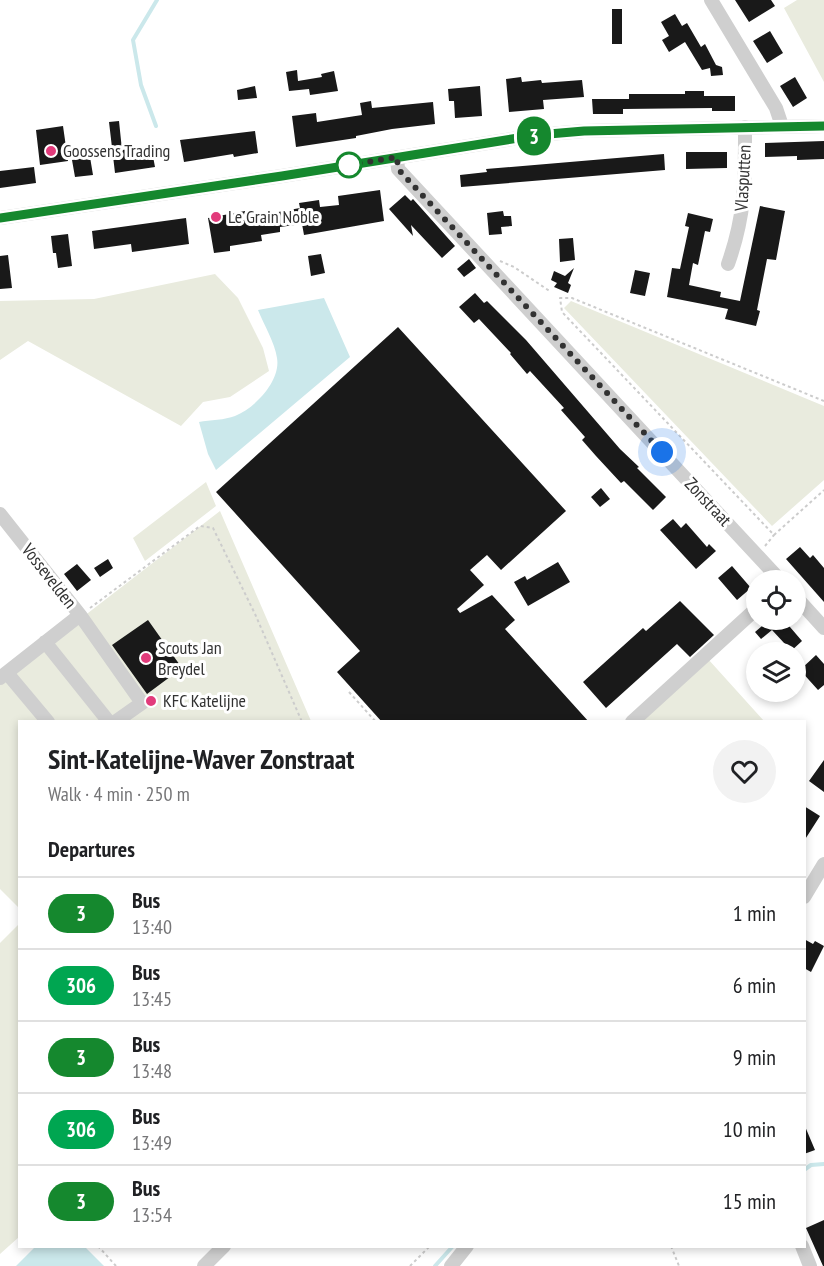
<!DOCTYPE html>
<meta charset="utf-8">
<style>
:root{--surface:#fff;--page:#f2f2f2;--text:#202124;--muted:#757577;--line:#e0e0e0}
body{margin:0;font-family:"PT Sans Narrow",sans-serif;background:var(--page);color:var(--text);height:100vh;display:flex;flex-direction:column;font-size:22px;white-space:nowrap}
*{box-sizing:border-box;margin:0}
p{font-size:20px;color:var(--muted)}
.icon{flex:none;width:33px;height:33px;fill:none;stroke:currentColor;stroke-width:2;stroke-linecap:round;stroke-linejoin:round}
.map{position:relative;flex:1;overflow:hidden}
.sheet{position:absolute;left:18px;top:720px;width:788px;height:528px;display:flex;flex-direction:column;background:var(--surface);border-radius:0px;box-shadow:0 3px 9px #0003}
.sheet>*{flex:none}
.badge{padding:0 12px;border-radius:20px;font-size:21px;line-height:39px}
.buttons{position:absolute;left:746px;top:570px;display:grid;gap:12px}
.buttons a{display:grid;place-items:center;width:60px;height:60px;border-radius:50%;background:var(--surface);box-shadow:0 3px 9px #0003;font-size:30px}
.you{position:absolute;width:30px;height:30px;margin:-15px;border:4px solid #fff;border-radius:50%;background:#1a73e8;box-shadow:0 0 0 9px #1a73e833}
.map>.badge{position:absolute;translate:-50% -50%;box-shadow:0 0 0 3px #fff}
h2{padding:0 30px;font-size:22px;line-height:54px}
.round{display:grid;place-items:center;flex:none;width:63px;height:63px;border-radius:32px;background:var(--page)}
.headline{display:flex;align-items:center;justify-content:space-between;height:102px;padding:0 30px}
h1{font-size:28px;font-weight:800;line-height:45px}
ul{padding:0;list-style:none}
li{display:flex;align-items:center;gap:18px;height:72px;padding:0 30px;border-top:2px solid var(--line)}
li div{flex:1}
li b{display:block;font-size:22px}
li em{font-style:normal}
li .badge{min-width:66px;font-weight:700;text-align:center}
.map>svg:first-child{display:block}
.green{fill:#e9ebde}
.water{fill:#cbe8eb}
.lines{fill:none;stroke-linecap:round;stroke-linejoin:round}
.stream{stroke:#cbe8eb;stroke-width:4}
.building{fill:#191919}
.path{stroke:#ccc;stroke-width:2;stroke-dasharray:3 3;stroke-linecap:butt}
.minor{stroke:#cfcfcf;stroke-width:14}
.line-casing{stroke:#fff;stroke-width:14}
.line{stroke:#15882e;stroke-width:9}
.walk{stroke:#323232;stroke-width:6;stroke-dasharray:0 10.8}
.poi-dot{fill:#e23b7b;stroke:#fff;stroke-width:2}
.stop-dot{fill:#fff;stroke:#15882e;stroke-width:3}
.labels{text-anchor:middle;stroke-width:6;stroke-linejoin:round;paint-order:stroke}
.poi-label{font-size:18px;fill:#323232;stroke:#fff;text-anchor:start}
.street-label{font-size:18px;fill:#323232;stroke:#fff}
</style>
<div class="map">
<svg width="824" height="1266" viewBox="0 0 824 1266">
<rect width="100%" height="100%" fill="#fff"/>
<path class="green" d="M797 0H824V82L784 8Z
M215 274 238 298 263 348 269 371 230 397 203 402 181 426 28 341 0 360V301L94 299Z
M571 301 824 406V480L772 526 564 308Z
M206 482 216 506 145 561 133 538Z
M220 511 311 721 20 722 19 908 0 889V681Z
M708 659 764 721 638 722Z
M19 924V1237L0 1254V943Z"/>
<path class="water" d="M324 298 350 357 216 470 208 454 199 422C210 420 225 420 235 416 255 408 281 381 277 358 275 343 264 325 258 310Z
M36 1246 85 1247 104 1266H16Z"/>
<g class="lines">
<path class="stream" d="M156 126 141 85 133 40 157 0
M804 1170 811 1165 824 1164
M435 1266 453 1246"/>
</g>
<path class="building" d="M735 0H771L775 6 749 22Z
M612 9H622V44H612Z
M675 14 682 26 687 23 701 47 705 44 716 65 722 67 723 75 711 76 710 68 702 70 685 42 669 52 662 40 669 36 661 22Z
M770 31 783 53 767 63 753 41Z
M297 70 298 81 322 77 321 74 334 71 338 91 310 95 309 89 289 91 286 72Z
M521 77 522 82 541 80 542 83 582 80 584 97 543 100 544 109 509 112 506 79Z
M795 77 807 98 793 107 780 86Z
M255 86 257 98 238 100 237 90Z
M480 86 482 116 455 118 454 101H449L448 89Z
M685 91H704V96H735V111H712V108L623 109V114H593L592 99H629V94H685Z
M371 101 372 108 433 102 435 124 392 129 356 136V138L296 147 292 116 316 113 317 122 362 115 360 103Z
M119 121 122 150 151 146 155 167 115 173 109 122Z
M63 126 68 161 40 165 36 130Z
M255 131 258 153 234 157 233 154 184 162 180 140Z
M824 141V159L797 160V156L765 157V143Z
M686 152H727V168L686 169Z
M664 154 665 170 461 187 460 175 487 172 486 169Z
M90 157 93 175 75 177 72 160Z
M34 167 36 183 0 188V171Z
M380 190 384 221 304 235 302 224 280 227V232L261 235 262 241 230 246V251L214 253 208 218 245 211 246 218 300 208 299 203 319 200 320 207 339 205 338 196Z
M405 195 411 201 413 199 455 246 442 258 411 225 413 236 389 209Z
M760 206 785 211 776 260 767 259 757 310 760 311 756 326 725 319 728 309 667 297 672 268 680 269 689 227 685 226 688 213 713 219 710 232 705 231 698 265 693 263 689 285 721 292 720 297 740 301Z
M503 211 504 216H511L512 226 501 227 502 234 489 235 487 213Z
M186 218 189 244 132 252 131 244 94 249 92 231Z
M68 234 72 266 58 268 56 253H53L51 236Z
M573 238 575 260 560 262 559 239Z
M321 254 325 273 311 276 308 256Z
M8 255 12 288 0 289V256Z
M469 259 476 268 464 277 457 269Z
M574 268 568 283 571 285 568 293 554 287 557 283 551 280 554 271 565 276Z
M635 270 650 273 645 296 630 293Z
M475 293 484 303 487 301 526 340 620 449 639 467 637 468 666 497 653 510 624 481 621 483 596 456 582 440 585 437 561 410 564 408 530 371 527 374 510 354 511 353 479 319 474 323 459 307Z
M398 327 566 511 501 570 487 555 470 570 484 585 457 609 460 613 492 595 515 620 505 629 589 722H382L337 672 360 651 216 492Z
M601 488 610 499 600 507 591 497Z
M673 519 681 528 686 523 707 547 709 544 716 551 696 569 660 530Z
M800 547 810 558 813 555 824 568V602L786 559Z
M108 559 113 568 100 577 94 568Z
M558 562 570 582 528 606 514 582 525 576 527 580Z
M77 564 91 580 77 591 64 574Z
M732 566 751 588 737 600 718 578Z
M680 601 714 635 690 657 677 644 606 708 583 682 643 628 646 631Z
M148 620 182 668 147 694 112 645Z
M757 620H784L802 641 790 652H775L785 644 772 630 761 639 755 632 762 626Z
M816 655 824 664V685L818 690 800 670Z
M824 760V792L809 781Z
M804 806 820 816 804 841Z
M804 939 813 944 815 941 824 946 811 972 804 968Z
M804 1124 815 1150 804 1154Z
M824 1220V1266H823L806 1228Z"/>
<g class="lines">
<path class="path" d="M500 261 514 267 551 292
M824 401 572 298H560L562 312 774 535 824 490
M765 546 774 535
M90 608 200 526 213 528 255 614 302 722
M349 692 376 722
M98 1246 116 1266
M671 1246 679 1266
M410 1266 430 1246"/>
<path class="minor" d="M711 0 776 108 782 126
M397 157 398 169 780 580
M0 218 282 176 537 135 584 131 824 126
M728 264C746 213 745 180 745 127
M0 514 80 615 0 678
M795 596 824 628
M80 615 142 703 115 722
M45 642 109 722
M7 673 48 722
M632 722 756 609
M804 897 824 864
M802 1246 810 1266
M204 1266 224 1246
M451 1266 467 1246"/>
</g>
<g class="lines">
<g class="line-casing">
<path id="line" d="M0 218 282 176 537 135 584 131 824 126"/>
</g>
<use href="#line" class="line"/>
<path class="walk" d="M349 165 397 157 398 169 662 452"/>
</g>
<g class="poi-dot">
<circle cx="51" cy="151" r="6"/>
<circle cx="216" cy="217" r="6"/>
<circle cx="146" cy="658" r="6"/>
<circle cx="151" cy="701" r="6"/>
</g>
<circle class="stop-dot" cx="349" cy="165" r="12"/>
<g class="labels">
<g class="poi-label">
<text x="63" y="157">Goossens Trading</text>
<text x="228" y="223">Le Grain Noble</text>
<text x="158" y="654">Scouts Jan<tspan x="158" dy="21">Breydel</tspan></text>
<text x="163" y="707">KFC Katelijne</text>
</g>
<g class="street-label">
<text transform="translate(743 178) rotate(-87)" y="6">Vlasputten</text>
<text transform="translate(708 502) rotate(47)" y="6">Zonstraat</text>
<text transform="translate(49 576) rotate(52)" y="6">Vossevelden</text>
</g>
</g>
</svg>
<div class="buttons">
<a><svg class="icon" aria-label="locate" viewBox="0 0 24 24"><circle cx="12" cy="12" r="6"/><path d="M12 2v4M12 18v4M2 12h4M18 12h4"/></svg></a>
<a><svg class="icon" aria-label="layers" viewBox="0 0 24 24"><path d="M12 4l9 5-9 5-9-5zM3 14l9 5 9-5"/></svg></a>
</div>
<div class="you" style="left:662px;top:452px"></div>
<b class="badge" style="left:534px;top:136px;background:#15882e;color:#fff">3</b>
<section class="sheet">
<div class="headline"><div><h1>Sint-Katelijne-Waver Zonstraat</h1><p>Walk · 4 min · 250 m</p></div><a class="round"><svg class="icon" aria-label="heart" viewBox="0 0 24 24"><path d="M12 20l-8-8c-3-5 5-10 8-4 3-6 11-1 8 4z"/></svg></a></div>
<h2>Departures</h2>
<ul>
<li><span class="badge" style="background:#15882e;color:#fff">3</span><div><b>Bus</b><p>13:40</p></div><em>1 min</em></li>
<li><span class="badge" style="background:#00a651;color:#fff">306</span><div><b>Bus</b><p>13:45</p></div><em>6 min</em></li>
<li><span class="badge" style="background:#15882e;color:#fff">3</span><div><b>Bus</b><p>13:48</p></div><em>9 min</em></li>
<li><span class="badge" style="background:#00a651;color:#fff">306</span><div><b>Bus</b><p>13:49</p></div><em>10 min</em></li>
<li><span class="badge" style="background:#15882e;color:#fff">3</span><div><b>Bus</b><p>13:54</p></div><em>15 min</em></li>
</ul>
</section>
</div>
